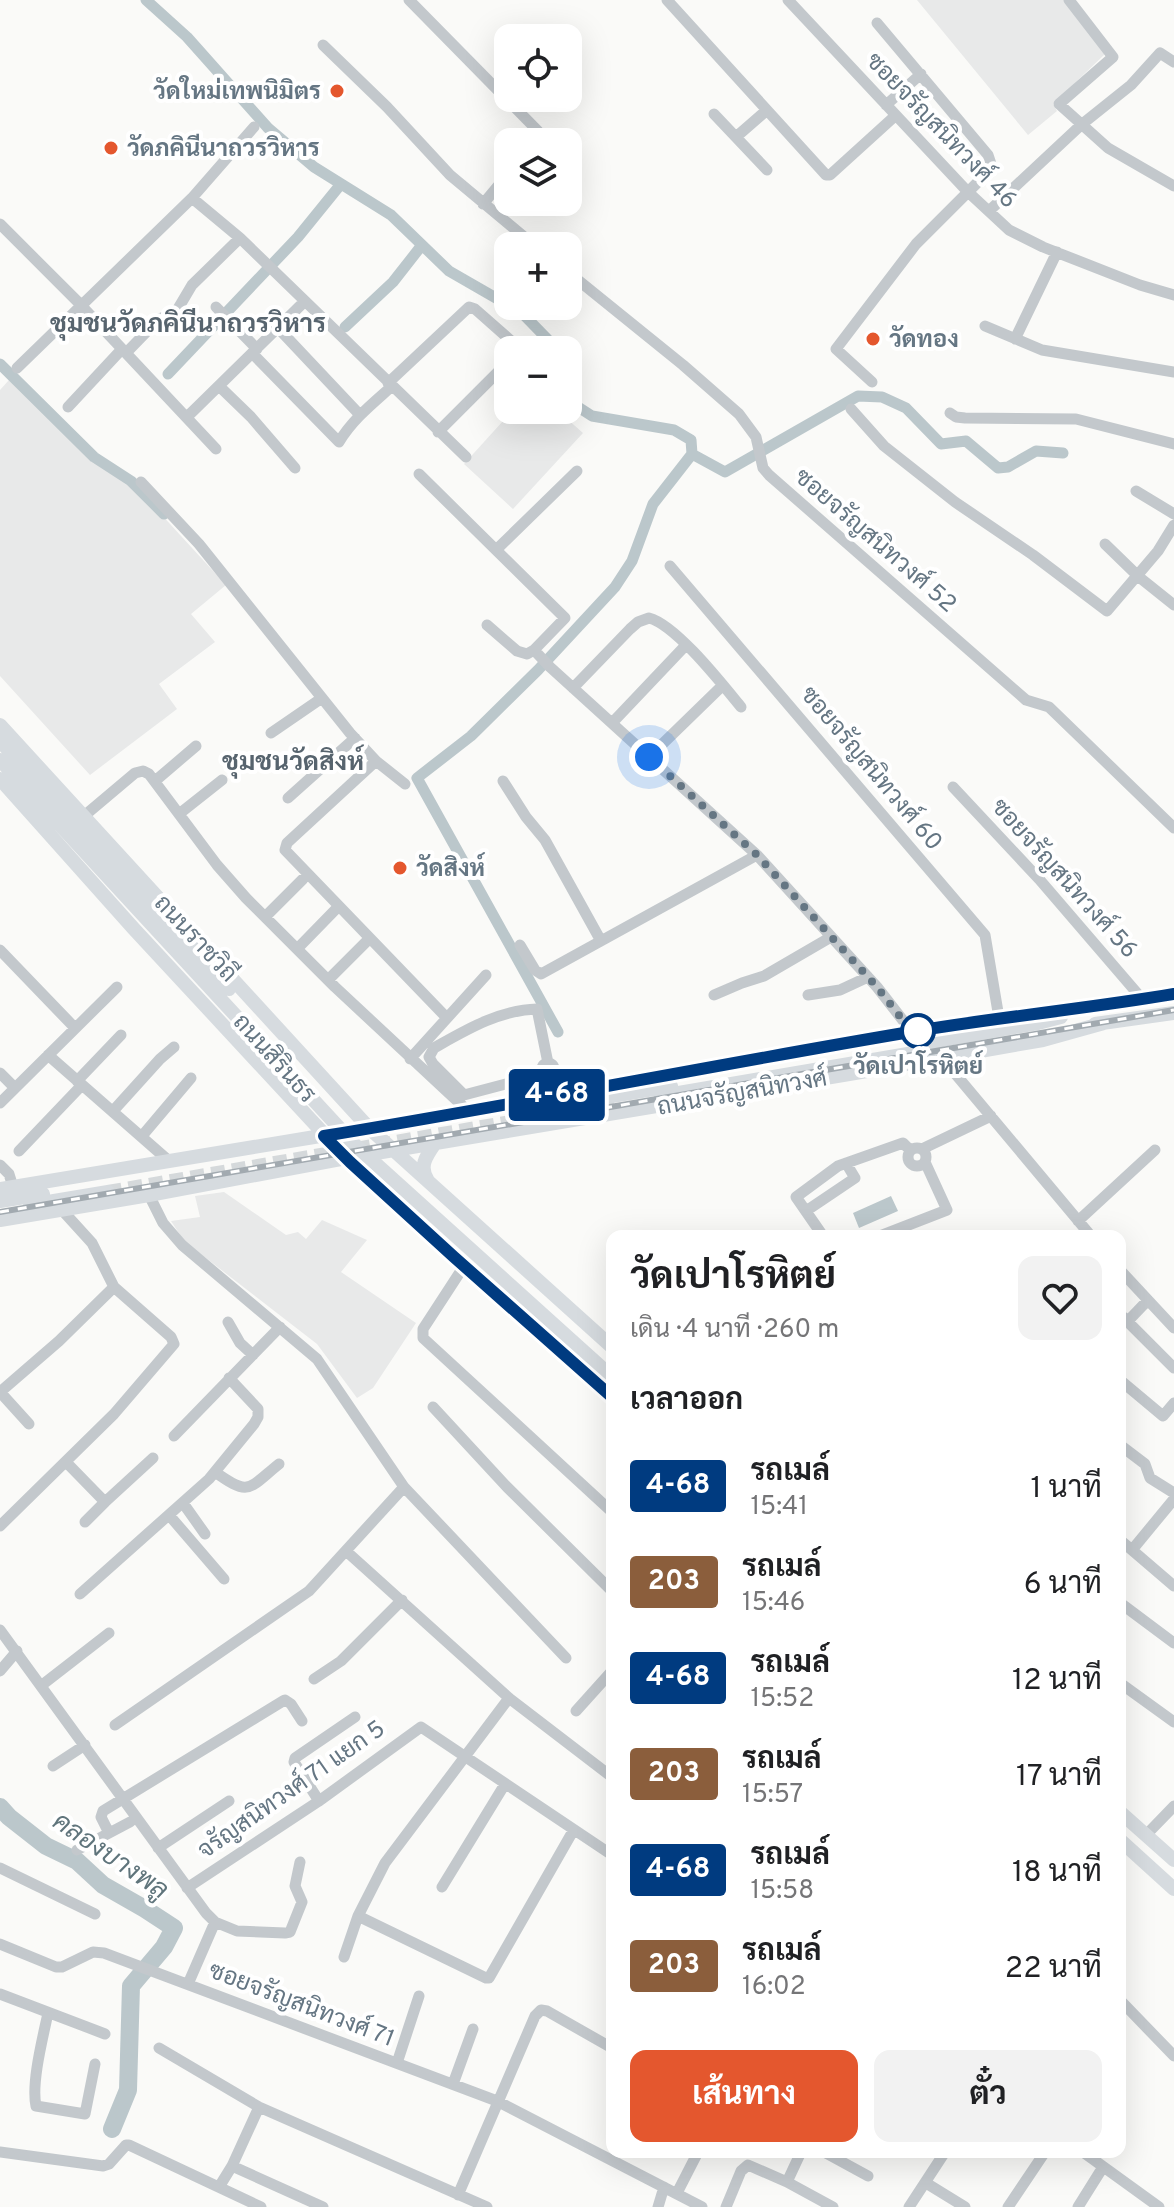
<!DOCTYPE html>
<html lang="th">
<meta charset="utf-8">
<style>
:root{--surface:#fff;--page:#f2f2f2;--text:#202124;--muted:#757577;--accent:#e4572e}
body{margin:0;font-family:Overpass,Sarabun,sans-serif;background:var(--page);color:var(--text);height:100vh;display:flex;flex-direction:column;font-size:30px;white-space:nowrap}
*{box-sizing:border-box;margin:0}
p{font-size:26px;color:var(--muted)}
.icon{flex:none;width:44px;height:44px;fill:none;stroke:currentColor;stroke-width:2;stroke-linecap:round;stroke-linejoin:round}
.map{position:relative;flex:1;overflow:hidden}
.drawer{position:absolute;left:606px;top:1230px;width:520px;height:928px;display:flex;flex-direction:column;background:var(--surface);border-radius:16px;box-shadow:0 8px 32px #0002}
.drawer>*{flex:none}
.badge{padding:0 16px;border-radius:6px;font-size:28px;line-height:52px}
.controls{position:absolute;left:494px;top:24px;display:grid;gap:16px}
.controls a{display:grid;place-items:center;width:88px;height:88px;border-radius:16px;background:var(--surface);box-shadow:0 8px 32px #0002;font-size:40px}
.you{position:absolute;width:40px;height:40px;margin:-20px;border:6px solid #fff;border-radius:50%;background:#1a73e8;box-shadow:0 0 0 12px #1a73e833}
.map>.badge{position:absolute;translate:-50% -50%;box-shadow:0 0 0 4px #fff}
h2{padding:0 24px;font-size:30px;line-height:72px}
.round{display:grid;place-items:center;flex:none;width:84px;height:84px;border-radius:16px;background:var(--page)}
.overview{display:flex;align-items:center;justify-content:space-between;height:136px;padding:0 24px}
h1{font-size:38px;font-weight:700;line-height:60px}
.action{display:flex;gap:16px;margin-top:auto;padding:16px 24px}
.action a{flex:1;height:92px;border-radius:16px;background:var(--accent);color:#fff;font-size:32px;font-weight:700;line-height:92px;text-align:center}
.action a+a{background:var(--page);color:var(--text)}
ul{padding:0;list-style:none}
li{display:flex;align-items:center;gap:24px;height:96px;padding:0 24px}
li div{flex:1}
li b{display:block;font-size:30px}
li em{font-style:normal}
li .badge{min-width:88px;font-weight:700;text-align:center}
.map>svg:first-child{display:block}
.built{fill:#e8e9e9}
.water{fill:#bbc7cb}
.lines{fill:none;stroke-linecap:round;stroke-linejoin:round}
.canal{stroke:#bbc7cb;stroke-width:11}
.river{stroke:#bbc7cb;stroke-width:18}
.major-tunnel{stroke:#d5d9db;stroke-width:14;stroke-dasharray:14 7;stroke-linecap:butt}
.minor{stroke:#c3c8cc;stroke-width:11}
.major{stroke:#d6dbdf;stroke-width:14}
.rail-casing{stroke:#a2aab0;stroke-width:6}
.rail{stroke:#fff;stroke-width:3;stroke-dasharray:9;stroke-linecap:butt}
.line-casing{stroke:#fff;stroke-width:18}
.line{stroke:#003b80;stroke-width:12}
.walk{stroke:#657683;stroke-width:8;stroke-dasharray:0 14.4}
.poi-dot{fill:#e4572e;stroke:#fff;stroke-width:3}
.stop-dot{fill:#fff;stroke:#003b80;stroke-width:4}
.labels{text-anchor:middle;stroke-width:8;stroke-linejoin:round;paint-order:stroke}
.poi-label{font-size:24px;font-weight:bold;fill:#657683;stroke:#fff;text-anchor:start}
.street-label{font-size:24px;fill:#657683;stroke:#fff}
.stop-label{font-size:24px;font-weight:bold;fill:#657683;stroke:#fff}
.neighbourhood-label{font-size:26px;font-weight:bold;fill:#57646e;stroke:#fff}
.water-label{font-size:26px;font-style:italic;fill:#60757c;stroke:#fff}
</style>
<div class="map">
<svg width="1174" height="2207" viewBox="0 0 1174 2207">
<rect width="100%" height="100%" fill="#fafaf8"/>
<path class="built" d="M917 0H1067L1106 47 1104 55 1053 104 1057 111 1028 135Z
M9 380 91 458 128 482 148 500 226 585 191 614 215 642 159 684 177 709 90 775 0 676V390Z
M513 410H557L583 433 513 509 464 464Z
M224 1192 286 1235 298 1232 306 1239 322 1220 367 1240 341 1272 416 1323 373 1388 357 1398 317 1344 184 1241 171 1221 200 1217 195 1196Z"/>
<path class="water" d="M891 1196 898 1211 859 1228 853 1213Z"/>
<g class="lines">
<path class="canal" d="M146 0 187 37 268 128 314 167 391 215 449 271 508 305
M510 306 521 312 558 350
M345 327 393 282 422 245
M0 364 94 457 131 481 164 514
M168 374 298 237 341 184
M692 454 725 472 858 396 882 397 906 408 941 444 966 441 998 468 1008 467 1036 451 1063 453
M558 1032 417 778 471 736 538 670 615 587 632 561 653 504 692 454 691 440 674 430 592 416 575 405 568 386"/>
<path class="river" d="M0 1807 9 1817 46 1846 77 1861 103 1885 145 1909 174 1928 164 1947 131 1986 128 2090 112 2129"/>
<path class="major-tunnel" d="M108 1192 614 1104"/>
<path class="minor" d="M409 0 538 131V138L534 142
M667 0 826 175H830L895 116
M788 0 967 191 1009 230 1043 247 1140 285 1174 295
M1069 0 1113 57 1059 104 1108 148 1174 186
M323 45 387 107 450 175 535 246
M886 105 921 74
M714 114 767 170
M736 137 767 110
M192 198 240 238 466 457
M483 204 508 174
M989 211 1081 125 1131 85 1160 53 1174 62
M0 224 78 302 216 449
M568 272 683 365 739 414 756 437 763 468 769 475 1026 700 1049 707 1174 828
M216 307 257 349
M985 326 1042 350 1174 372
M278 328 360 415
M1015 339 1057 252
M126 353 159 319 176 312 192 285 240 238
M252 353 339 442C352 420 372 404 391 387
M17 368 192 198 254 127
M872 382 836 349 916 244 985 175 991 164 988 155 877 23
M388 383 469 307 475 309 518 347 519 350
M219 386 251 417 295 468
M68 407 122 349
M851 409 884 446 955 502 1033 555 1107 611 1158 551 1174 525
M950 413 956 417 965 418 1076 419 1174 444
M187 417 305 301
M438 432 508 362
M419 474 565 618 534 650 527 654 517 651 487 625
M141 482 199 544 350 733 376 761 405 784
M1136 491 1174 514
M1105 544 1139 577 1174 605
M496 550 577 471
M670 566 985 935 999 1018
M534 650 550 667 757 855 877 987 912 1032
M573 688 630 629 638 622 649 618C676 625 722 684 741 707
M612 723 686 645
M271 733 322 698
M649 757 723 685
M376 761 287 843 285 850 446 1017
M155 781 196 746
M503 781 526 817 545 840 601 941
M953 787 1039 879 1143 1000
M288 798 355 738
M179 814 222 780
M84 816 135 773 143 771 149 774 217 865 246 898 335 987 468 1111
M265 917 303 879
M520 945 535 970 541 974 757 855
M297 949 336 909
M0 950 75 1028
M328 980 366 942
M714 995 742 983 764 976 831 937
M808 995 840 990 868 977
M48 1055 169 1161
M942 1058 1091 1236
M410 1059 486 975
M542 1069a6 6 0 1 1 12 0a6 6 0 1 1-12 0Z
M0 1073 15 1088
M532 1077 464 1095 433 1064 429 1057 434 1048C466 1030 499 1010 537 1009L548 1063
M77 1081 121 1035
M0 1103 117 987
M113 1111 160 1059 174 1047
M142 1136 191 1078
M908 1157a9 9 0 1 1 18 0a9 9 0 1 1-18 0Z
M922 1149 991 1116
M19 1151 82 1085
M0 1165 9 1174 13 1187
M149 1195 163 1223 182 1245 317 1359 404 1487 566 1658
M806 1211 855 1178 846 1163
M1078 1221 1155 1150
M823 1236 796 1197 838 1166 903 1143 910 1150
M880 1236 947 1210 925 1162
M464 1266 423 1329V1338L612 1512
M1120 1270 1174 1328
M1120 1314 1174 1368
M228 1322 240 1343 253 1355
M1127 1322 1148 1300
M1120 1380 1163 1416 1174 1403
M0 1392 59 1341 114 1287
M0 1392 29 1424
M433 1407 507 1487 612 1591
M174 1436 280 1327
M1120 1445 1145 1464 1150 1478 1174 1493
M66 1462 105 1502 153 1458
M215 1472C250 1497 248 1489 279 1464
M1174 1499 1132 1550 1174 1586
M183 1503 205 1534
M169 1515 224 1579
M85 1522 105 1502
M0 1526 114 1414 174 1344 171 1337 114 1287 92 1243 62 1210
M1120 1540 1132 1550
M346 1551 509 1698 612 1777
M80 1594 209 1479 254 1424 258 1417V1409L229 1378
M1123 1605 1174 1643
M0 1630 206 1913 215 1922 237 1931 285 1933 290 1932 302 1902 295 1886 300 1862
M0 1671 17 1651
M314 1679 341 1661 402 1600
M1120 1683 1174 1722
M42 1685 109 1633
M576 1711 612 1671
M115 1725 309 1591 404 1487
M53 1766 85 1745
M319 1801 294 1762 295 1758 355 1717
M109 1833 101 1817 103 1811 283 1701 285 1700 291 1704 302 1721
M1146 1835 1174 1806
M158 1848 229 1801
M77 1850 130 1822
M0 1868 95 1914
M442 1887 505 1784
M187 1888 319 1801 421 1727 612 1855
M358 1916 486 1978H489L573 1831
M0 1944 56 1967H62L93 1952 104 1953 497 2101 702 2207
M344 1957 358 1916 385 1863 509 1698
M188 1984 215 1922
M0 1994 105 2034
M1120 2000 1174 2056
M48 2013C43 2037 31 2083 36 2106L85 2114 95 2064
M159 2048 259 2107 487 2207
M397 2063 419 1996
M453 2084 473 2029
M259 2107 232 2166 323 2207
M0 2152 103 2166 109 2164 126 2145H129L261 2207
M824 2152 868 2176
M1083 2152 1159 2207
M787 2182 801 2152
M926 2183 965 2207
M219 2187 232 2166
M677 2193 698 2152
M458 2195 535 2016 541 2010 547 2011 612 2048
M658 2207 664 2187
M726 2207 741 2171 748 2165 787 2182 833 2207
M909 2207 945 2152
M1008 2207 1045 2152
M1078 2207 1103 2167"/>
<path class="major" d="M0 725 369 1128 612 1347
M0 741 229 989
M0 760 355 1145 612 1377
M0 779 134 929 350 1162 612 1397
M1095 1024 1174 1013
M924 1043 1038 1023 1061 1017
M612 1096 671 1086
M661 1096 937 1049
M428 1181C418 1166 427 1155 436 1142
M0 1189 369 1128 912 1032 1037 1012 1100 1007 1174 994
M0 1201 43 1194
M30 1205 108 1192
M0 1220 149 1195 346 1158 861 1072 1043 1040 1104 1023
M1120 1812 1174 1860
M1120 1840 1174 1889"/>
<g class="rail-casing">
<path id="rail" d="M0 1212 1174 1010"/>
</g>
<use href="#rail" class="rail"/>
</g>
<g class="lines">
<g class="line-casing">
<path id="line" d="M612 1397 454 1257 350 1162 324 1136C520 1104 714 1065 910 1032 998 1017 1086 1009 1174 994"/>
</g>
<use href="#line" class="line"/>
<path class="walk" d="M649 757 757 855 877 987 912 1032 918 1031"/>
</g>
<g class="poi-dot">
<circle cx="337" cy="91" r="8"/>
<circle cx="111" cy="148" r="8"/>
<circle cx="873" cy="339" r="8"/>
<circle cx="400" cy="868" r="8"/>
</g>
<circle class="stop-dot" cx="918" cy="1031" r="16"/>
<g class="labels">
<g class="poi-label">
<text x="321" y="99" text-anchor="end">วัดใหม่เทพนิมิตร</text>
<text x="127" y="156">วัดภคินีนาถวรวิหาร</text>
<text x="889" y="347">วัดทอง</text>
<text x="416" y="876">วัดสิงห์</text>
</g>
<g class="street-label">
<text transform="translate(942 130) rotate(46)" y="8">ซอยจรัญสนิทวงศ์ 46</text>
<text transform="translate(876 540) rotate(41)" y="8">ซอยจรัญสนิทวงศ์ 52</text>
<text transform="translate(872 768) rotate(50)" y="8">ซอยจรัญสนิทวงศ์ 60</text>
<text transform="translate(1065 878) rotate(48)" y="8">ซอยจรัญสนิทวงศ์ 56</text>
<text transform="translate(196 938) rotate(47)" y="8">ถนนราชวิถี</text>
<text transform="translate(275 1058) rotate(48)" y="8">ถนนสิรินธร</text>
<text transform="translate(742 1092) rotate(-10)" y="8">ถนนจรัญสนิทวงศ์</text>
<text transform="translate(291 1789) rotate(-35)" y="8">จรัญสนิทวงศ์ 71 แยก 5</text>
<text transform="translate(302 2004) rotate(21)" y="8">ซอยจรัญสนิทวงศ์ 71</text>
</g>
<g class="stop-label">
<text x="918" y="1074">วัดเปาโรหิตย์</text>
</g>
<g class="neighbourhood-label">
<text x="188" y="332">ชุมชนวัดภคินีนาถวรวิหาร</text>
<text x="293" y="770">ชุมชนวัดสิงห์</text>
</g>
<g class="water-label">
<text transform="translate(111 1855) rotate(34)" y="9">คลองบางพลู</text>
</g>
</g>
</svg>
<div class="controls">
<a><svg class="icon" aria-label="locate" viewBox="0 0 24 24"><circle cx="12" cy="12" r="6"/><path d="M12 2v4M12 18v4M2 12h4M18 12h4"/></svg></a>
<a><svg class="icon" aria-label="layers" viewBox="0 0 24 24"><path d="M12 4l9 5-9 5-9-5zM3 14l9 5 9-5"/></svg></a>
<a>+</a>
<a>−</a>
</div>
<div class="you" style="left:649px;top:757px"></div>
<b class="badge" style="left:557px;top:1095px;background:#003b80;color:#fff">4-68</b>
<section class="drawer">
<div class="overview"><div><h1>วัดเปาโรหิตย์</h1><p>เดิน · 4 นาที · 260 m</p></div><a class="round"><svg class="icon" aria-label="heart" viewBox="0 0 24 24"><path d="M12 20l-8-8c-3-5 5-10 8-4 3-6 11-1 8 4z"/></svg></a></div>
<h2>เวลาออก</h2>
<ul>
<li><span class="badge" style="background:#003b80;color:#fff">4-68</span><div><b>รถเมล์</b><p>15:41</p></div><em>1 นาที</em></li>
<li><span class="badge" style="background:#8b5e3c;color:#fff">203</span><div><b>รถเมล์</b><p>15:46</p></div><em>6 นาที</em></li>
<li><span class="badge" style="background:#003b80;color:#fff">4-68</span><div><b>รถเมล์</b><p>15:52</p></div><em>12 นาที</em></li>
<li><span class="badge" style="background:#8b5e3c;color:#fff">203</span><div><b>รถเมล์</b><p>15:57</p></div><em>17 นาที</em></li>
<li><span class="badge" style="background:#003b80;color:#fff">4-68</span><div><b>รถเมล์</b><p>15:58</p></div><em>18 นาที</em></li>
<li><span class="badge" style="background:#8b5e3c;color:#fff">203</span><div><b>รถเมล์</b><p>16:02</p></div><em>22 นาที</em></li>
</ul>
<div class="action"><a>เส้นทาง</a><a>ตั๋ว</a></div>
</section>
</div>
